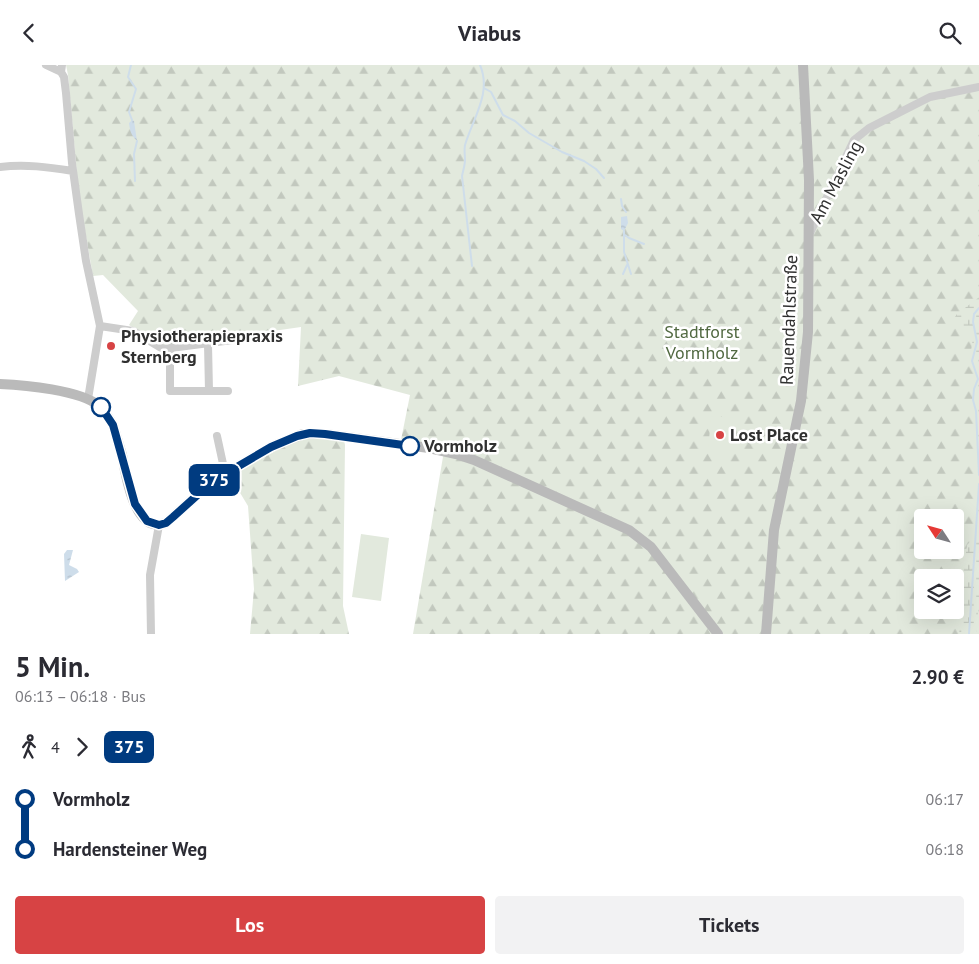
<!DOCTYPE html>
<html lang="de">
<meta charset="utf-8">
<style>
:root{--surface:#fff;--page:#f2f2f3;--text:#2b2b33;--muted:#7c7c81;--accent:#d74344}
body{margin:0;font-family:"PT Sans",sans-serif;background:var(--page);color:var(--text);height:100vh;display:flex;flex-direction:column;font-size:19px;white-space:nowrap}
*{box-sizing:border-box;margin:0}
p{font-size:16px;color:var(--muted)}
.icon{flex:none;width:28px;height:28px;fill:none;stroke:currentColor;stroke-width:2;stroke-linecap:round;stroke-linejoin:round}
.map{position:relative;height:569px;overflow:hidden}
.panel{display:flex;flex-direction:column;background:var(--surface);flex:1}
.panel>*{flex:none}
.badge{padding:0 10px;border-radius:8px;font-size:18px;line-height:32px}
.needle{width:32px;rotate:306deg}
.tools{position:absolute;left:914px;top:444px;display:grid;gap:10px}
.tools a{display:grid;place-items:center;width:50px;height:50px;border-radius:5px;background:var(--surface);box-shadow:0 5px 20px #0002;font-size:25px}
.map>.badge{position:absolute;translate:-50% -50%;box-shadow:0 0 0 2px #fff}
.legs{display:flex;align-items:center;gap:8px;height:55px;padding:0 15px;font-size:16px}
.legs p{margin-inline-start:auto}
.headline{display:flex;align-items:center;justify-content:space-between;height:85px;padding:0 15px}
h1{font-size:28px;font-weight:700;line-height:38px}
.action{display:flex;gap:10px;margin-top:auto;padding:10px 15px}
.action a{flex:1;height:58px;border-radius:5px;background:var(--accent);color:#fff;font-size:20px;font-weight:700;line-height:58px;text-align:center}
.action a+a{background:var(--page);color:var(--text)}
ul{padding:0 15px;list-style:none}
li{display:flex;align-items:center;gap:18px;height:50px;font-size:19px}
li i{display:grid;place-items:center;width:8px;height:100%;margin:0 6px;background:currentColor}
li i::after{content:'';width:12px;height:12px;margin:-6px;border:4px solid;border-radius:50%;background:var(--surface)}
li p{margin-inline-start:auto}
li:first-child i{background:linear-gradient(#0000 50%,currentColor 0)}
li:last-child i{background:linear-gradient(currentColor 50%,#0000 0)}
header{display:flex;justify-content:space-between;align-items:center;height:65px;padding:0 15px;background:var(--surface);font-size:22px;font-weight:700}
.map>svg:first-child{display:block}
.forest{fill:url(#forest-firs);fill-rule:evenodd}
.wetland{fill:url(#wetland-marsh)}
.garden{fill:#e2e9dd}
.water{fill:url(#water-ripples)}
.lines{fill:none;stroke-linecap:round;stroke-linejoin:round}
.stream{stroke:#ceddea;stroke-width:2}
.street{stroke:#cdcdcd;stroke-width:8}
.secondary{stroke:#bababa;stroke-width:10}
.line-1-casing{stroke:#fff;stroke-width:11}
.line-1{stroke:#003b80;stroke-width:8}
.poi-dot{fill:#d74344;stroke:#fff;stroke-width:2}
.stop-1-dot{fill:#fff;stroke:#003b80;stroke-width:2.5}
.labels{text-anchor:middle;stroke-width:5;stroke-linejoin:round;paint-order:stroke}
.street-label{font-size:18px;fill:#303030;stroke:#fff}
.park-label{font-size:18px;fill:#516941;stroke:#fff}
.poi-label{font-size:18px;font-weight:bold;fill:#303030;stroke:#fff;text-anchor:start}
.stop-label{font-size:18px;font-weight:bold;fill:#303030;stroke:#fff;text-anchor:start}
</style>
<header><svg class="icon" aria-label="back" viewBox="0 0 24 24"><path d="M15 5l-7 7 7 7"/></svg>Viabus<svg class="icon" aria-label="search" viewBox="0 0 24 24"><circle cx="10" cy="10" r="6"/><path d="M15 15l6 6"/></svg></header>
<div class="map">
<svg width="979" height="569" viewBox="0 0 979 569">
<defs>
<pattern id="forest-firs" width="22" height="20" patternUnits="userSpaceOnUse" patternTransform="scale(1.25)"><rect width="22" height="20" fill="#e2e9dd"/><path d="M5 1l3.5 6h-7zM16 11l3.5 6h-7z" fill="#c2c8be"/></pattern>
<pattern id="wetland-marsh" width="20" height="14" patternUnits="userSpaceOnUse" patternTransform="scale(1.25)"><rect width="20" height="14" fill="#e2e9dd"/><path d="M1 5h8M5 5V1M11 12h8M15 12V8" fill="none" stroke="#c2c8be"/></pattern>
<pattern id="water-ripples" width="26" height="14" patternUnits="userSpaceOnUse" patternTransform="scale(1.25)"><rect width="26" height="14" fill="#ceddea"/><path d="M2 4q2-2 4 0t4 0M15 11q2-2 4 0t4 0" fill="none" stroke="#b1bec9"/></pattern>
</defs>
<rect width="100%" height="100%" fill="#fff"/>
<path class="forest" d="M66 0H979V569H413L445 380 401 375 410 330 339 311 298 321 301 262 163 282 129 260 138 246 103 210 93 211 79 132 68 10ZM922 452H955V485H922ZM922 512H955V545H922Z
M319 372 344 375 345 380 343 541 349 569H250L254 524 248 441 230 411 297 374Z"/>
<path class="wetland" d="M979 229V291L970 292 973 273 951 258 957 249 978 233Z
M979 467V536L976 569H959L964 529 963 509 967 480Z"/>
<path class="garden" d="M711 351 733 353 729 390 708 387Z
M361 469 389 473 381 536 352 532Z"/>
<path class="water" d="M132 55 134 56 137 76C131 70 130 66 129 58Z
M627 151 628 158 624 166 621 164V152Z
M67 485H73L69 500 77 504 79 507 65 516 64 489Z"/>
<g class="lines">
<path class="stream" d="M131 0 128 12 136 24 129 47 132 55
M484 23 491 27 503 50 515 56 529 68 562 87 584 96 596 104 604 113
M135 116 134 89 137 76
M621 134 622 141 626 147
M624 166V187L631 209
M625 170 629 173 644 179
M472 201 462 111C463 106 465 100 465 95 465 90 464 85 465 80 473 53 492 28 480 0
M623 209 627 200
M979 410 976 346 973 335 974 324 978 314 972 296 977 277 973 257 974 249 979 243
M969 569 979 419"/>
<path class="street" d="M46 0 61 7
M62 0 61 7 64 12 66 28 72 98 79 149 86 196 100 261 88 334
M0 102C25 99 48 102 73 106
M810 168 854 75 869 63 930 32 979 22
M100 261 133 266 163 284 263 271
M170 283V326H209L208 279
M209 326H228
M217 371 225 408
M151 569 150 510 159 460"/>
<path class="secondary" d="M0 319C24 320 81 325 99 341 105 346 109 353 113 360 116 370 119 380 122 390 126 410 134 470 166 458L213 416 271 382 303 369H325L429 383 456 389 474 395 629 465 651 482 718 569
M766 569 774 465 801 336 808 267 809 115 803 0"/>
</g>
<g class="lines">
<g class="line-1-casing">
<path id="line-1" d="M101 342 113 360 135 439 147 456 159 460 166 458 173 452 213 416 271 382 297 371 310 368 325 369 410 381"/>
</g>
<use href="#line-1" class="line-1"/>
</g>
<g class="poi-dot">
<circle cx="111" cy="281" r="5"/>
<circle cx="720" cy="370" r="5"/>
</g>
<g class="stop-1-dot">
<circle cx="101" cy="342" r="9"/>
<circle cx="410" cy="381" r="9"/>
</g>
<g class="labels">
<g class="street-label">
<text transform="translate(836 117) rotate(-62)" y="6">Am Masling</text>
<text transform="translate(789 255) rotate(-88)" y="6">Rauendahlstraße</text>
</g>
<g class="park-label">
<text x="702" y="273">Stadtforst<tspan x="702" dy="21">Vormholz</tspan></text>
</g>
<g class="poi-label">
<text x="121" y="277">Physiotherapiepraxis<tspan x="121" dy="21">Sternberg</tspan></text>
<text x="730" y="376">Lost Place</text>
</g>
<g class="stop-label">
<text x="424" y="387">Vormholz</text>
</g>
</g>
</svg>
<div class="tools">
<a><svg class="needle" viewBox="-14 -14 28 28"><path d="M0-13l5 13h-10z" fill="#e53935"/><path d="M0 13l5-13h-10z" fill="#7c7c81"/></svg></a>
<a><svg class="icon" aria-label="layers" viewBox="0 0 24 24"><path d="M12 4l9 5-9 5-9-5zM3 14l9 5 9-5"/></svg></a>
</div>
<b class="badge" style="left:214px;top:415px;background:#003b80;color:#fff">375</b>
</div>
<section class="panel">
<div class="headline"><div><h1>5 Min.</h1><p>06:13 – 06:18 · Bus</p></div><b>2.90 €</b></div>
<div class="legs"><svg class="icon" aria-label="walk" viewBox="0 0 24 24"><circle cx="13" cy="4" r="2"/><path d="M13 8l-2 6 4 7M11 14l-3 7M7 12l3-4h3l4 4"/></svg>4<svg class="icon" aria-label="forward" viewBox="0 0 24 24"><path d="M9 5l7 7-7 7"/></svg><b class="badge" style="background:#003b80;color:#fff">375</b></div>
<ul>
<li><i style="color:#003b80"></i><b>Vormholz</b><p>06:17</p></li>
<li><i style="color:#003b80"></i><b>Hardensteiner Weg</b><p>06:18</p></li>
</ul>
<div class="action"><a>Los</a><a>Tickets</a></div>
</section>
